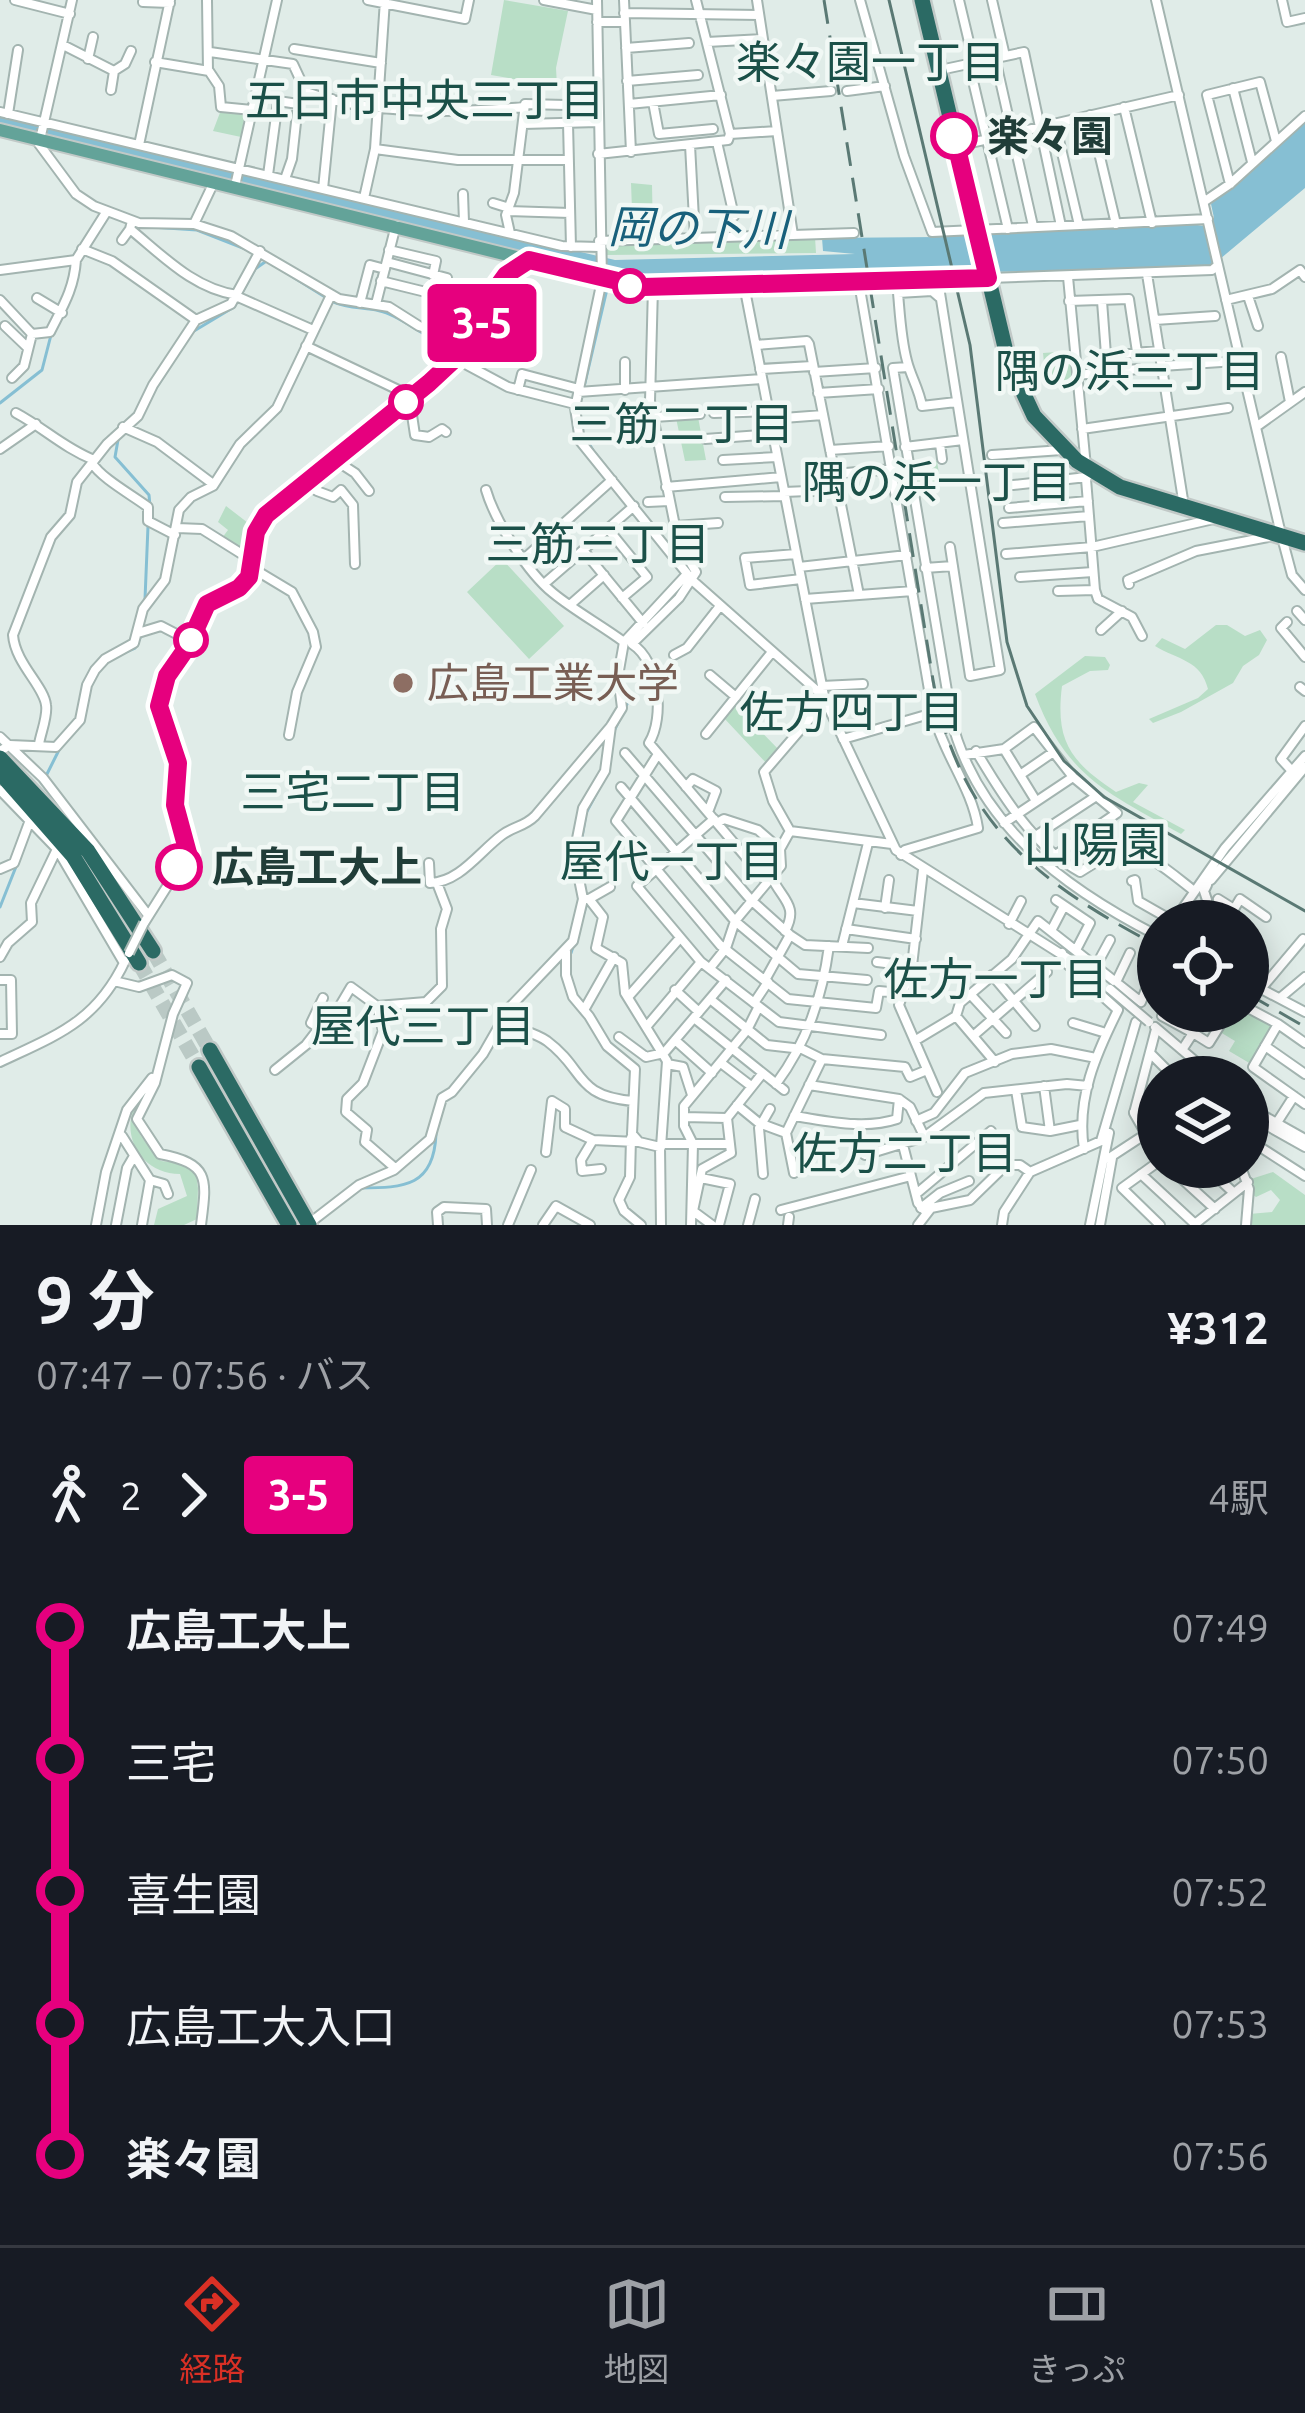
<!DOCTYPE html>
<html lang="ja">
<meta charset="utf-8">
<style>
:root{--surface:#171b24;--page:#20242c;--text:#f1f3f6;--muted:#9ea1a6;--line:#363941;--accent:#d93025}
body{margin:0;font-family:Ubuntu,"Noto Sans JP",sans-serif;background:var(--page);color:var(--text);height:100vh;display:flex;flex-direction:column;font-size:45px;white-space:nowrap}
*{box-sizing:border-box;margin:0}
p{font-size:39px;color:var(--muted)}
.icon{flex:none;width:66px;height:66px;fill:none;stroke:currentColor;stroke-width:2;stroke-linecap:round;stroke-linejoin:round}
.map{position:relative;height:1225px;overflow:hidden}
.sheet{display:flex;flex-direction:column;background:var(--surface);flex:1}
.sheet>*{flex:none}
.badge{padding:0 24px;border-radius:9px;font-size:42px;line-height:78px}
.fabs{position:absolute;left:1137px;top:900px;display:grid;gap:24px}
.fabs a{display:grid;place-items:center;width:132px;height:132px;border-radius:50%;background:var(--surface);box-shadow:0 6px 30px #0003;font-size:60px}
.map>.badge{position:absolute;translate:-50% -50%;box-shadow:0 0 0 6px #fff}
.legs{display:flex;align-items:center;gap:18px;height:132px;padding:0 36px;font-size:39px}
.legs p{margin-inline-start:auto}
.summary{display:flex;align-items:center;justify-content:space-between;height:204px;padding:0 36px}
h1{font-size:66px;font-weight:700;line-height:90px}
ul{padding:0 36px;list-style:none}
li{display:flex;align-items:center;gap:42px;height:132px;font-size:45px}
li i{display:grid;place-items:center;width:18px;height:100%;margin:0 15px;background:currentColor}
li i::after{content:'';width:30px;height:30px;margin:-15px;border:9px solid;border-radius:50%;background:var(--surface)}
li p{margin-inline-start:auto}
li:first-child i{background:linear-gradient(#0000 50%,currentColor 0)}
li:last-child i{background:linear-gradient(currentColor 50%,#0000 0)}
.dock{display:flex;justify-content:space-around;align-items:center;height:168px;border-top:3px solid var(--line);background:var(--surface);font-size:33px;color:var(--muted)}
.dock a{display:grid;justify-items:center;gap:6px}
.dock .active{color:var(--accent)}
.map>svg:first-child{display:block}
.green{fill:#b8dec6}
.water{fill:#86bfd3}
.lines{fill:none;stroke-linecap:round;stroke-linejoin:round}
.stream{stroke:#86bfd3;stroke-width:3}
.highway-tunnel{stroke:#bac9c5;stroke-width:15;stroke-dasharray:15 8;stroke-linecap:butt}
.minor-casing{stroke:#a3b4b0;stroke-width:12}
.major-casing{stroke:#c1c9c7;stroke-width:16}
.highway-casing{stroke:#c1c9c7;stroke-width:20}
.minor{stroke:#fff;stroke-width:8}
.major{stroke:#63a399;stroke-width:12}
.highway{stroke:#2b6a64;stroke-width:15}
.tram{stroke:#5a7974;stroke-width:3}
.rail{stroke:#5a7974;stroke-width:3;stroke-dasharray:24 12;stroke-linecap:butt}
.minor-bridge-casing{stroke:#a3b4b0;stroke-width:12;stroke-linecap:butt}
.minor-bridge{stroke:#fff;stroke-width:8}
.line-1-casing{stroke:#fff;stroke-width:27}
.line-1{stroke:#e6007e;stroke-width:18}
.stop-1-dot{fill:#fff;stroke:#e6007e;stroke-width:6}
.education-dot{fill:#8d6e63;stroke:#f1f8f5;stroke-width:4.5}
.labels{text-anchor:middle;stroke-width:9;stroke-linejoin:round;paint-order:stroke}
.stop-label{font-size:42px;font-weight:bold;fill:#203d38;stroke:#f1f8f5;text-anchor:start}
.education-label{font-size:42px;fill:#785e54;stroke:#f1f8f5;text-anchor:start}
.neighbourhood-label{font-size:45px;fill:#1b5048;stroke:#f1f8f5}
.water-label{font-size:45px;font-style:italic;fill:#18607b;stroke:#f1f8f5}
.quarter-label{font-size:48px;fill:#1b5048;stroke:#f1f8f5}
</style>
<div class="map">
<svg width="1305" height="1225" viewBox="0 0 1305 1225">
<rect width="100%" height="100%" fill="#e0ece8"/>
<path class="green" d="M504 0 568 11 556 68 557 86 526 87 525 81 491 75Z
M221 110 245 114 241 137 213 131Z
M631 183 652 185 653 236 633 237Z
M815 237 816 253 604 255 605 243Z
M1072 351 1075 383 1046 384 1043 353Z
M698 417 706 460 685 461 676 418Z
M937 461 941 486 914 490 910 463Z
M226 506 252 526 249 552 222 538 228 530 218 522Z
M502 559 564 626 529 659 467 592Z
M1216 625H1227L1245 636 1260 630 1267 640 1259 655 1243 666 1233 683 1181 712 1153 723 1149 719 1198 698 1208 689C1201 660 1178 660 1155 646L1162 638 1185 649Z
M1085 656 1105 657 1110 665 1108 670 1090 671 1062 686C1055 742 1071 762 1116 792L1139 783 1148 785 1133 802 1185 830 1181 834C1108 793 1066 777 1035 694Z
M733 703 780 751 768 765 723 717Z
M1232 1011H1248L1273 1027 1251 1064 1229 1051 1235 1041 1220 1032Z
M142 1094C133 1132 134 1128 161 1161L189 1164 196 1174 198 1188 197 1219 184 1225H154L158 1209 187 1196 180 1174C138 1174 115 1128 142 1094Z
M1273 1172 1305 1195V1225H1249V1214L1272 1212 1280 1200 1271 1190 1256 1197 1252 1194 1251 1179Z"/>
<path class="water" d="M0 116 615 260 855 254 823 251 822 238 938 237 1184 223 1204 226 1214 218 1211 204 1305 120V188L1208 269 616 277 0 125Z"/>
<g class="lines">
<path class="stream" d="M136 226 197 230 248 250
M71 260 86 238
M277 267 325 297
M487 294 517 261
M333 302C349 309 364 307 380 311 409 317 437 355 468 341
M58 322 72 293
M194 331 234 307 255 269 265 262
M584 387 608 285
M154 391 185 343
M0 403 42 370 51 335
M582 432 594 452 689 571
M118 440 115 457 149 495 151 517
M145 599 148 526
M121 654 135 648 140 638
M614 731 627 704 622 684
M47 774 60 748
M579 855 586 813 601 785
M0 907 31 829
M571 953 587 903 584 882
M456 1081 469 1065
M360 1188C405 1188 434 1186 436 1134"/>
<path class="highway-tunnel" d="M153 951 210 1050
M139 963 199 1067"/>
<g class="minor-casing">
<path id="minor" d="M15 0 70 14
M72 0 39 144 76 194 94 206 139 223 194 224 231 236 339 299 389 307 419 326 458 339 467 336 486 286
M207 0 208 71
M368 0 465 19 469 0
M544 0 597 10
M597 0 602 280 575 408 580 441 693 581 823 696 896 850 1094 975
M624 0 631 152
M696 0 730 134 777 131
M757 0 793 235
M860 0 904 156 932 232 1208 219
M959 0 974 63
M992 0 1005 56
M1156 0 1280 530 1292 575 1305 590
M1282 0 1287 22 1305 18
M143 2 170 3
M624 13 759 15
M597 22H624
M707 42 763 39
M63 45 114 71 111 90
M626 48 689 43
M294 49 381 63
M210 52 293 64 306 92C370 115 457 113 524 107
M995 58 1033 226
M88 59 93 37
M155 62 209 71 219 86 221 107 252 110
M969 64 1008 229
M940 70 1024 52 1061 226
M114 71 125 64 131 51
M627 81 698 75
M1233 88 1252 162
M847 91 885 86
M772 96 831 91
M653 102 659 134 713 129
M629 104 721 95
M1124 107 1152 223
M0 112 562 246 599 247
M8 114 18 50
M1090 115 1116 224
M568 123 571 247
M1055 123 1079 225
M523 124 598 122
M717 142 734 216
M139 145 170 0
M690 145 695 238
M958 146 1179 95
M375 149 458 160H568
M598 154 728 140 730 134
M268 175 278 101 298 104 292 159 285 179
M1230 184 1207 95 1260 82 1276 141
M235 186 277 0
M323 189 332 99
M463 194 464 222
M364 198 375 149 385 0
M1205 201 1230 184 1305 116
M493 203 509 208
M508 211 570 213
M132 221 130 229C163 256 194 289 237 295
M194 224 214 182
M510 233 506 215 514 193 525 104 566 105
M122 240 130 229
M599 241 854 233
M82 249 112 261 196 320
M389 250 436 261 433 275
M0 270 76 260 107 211
M1147 274 1184 506
M1068 277 1086 467
M989 278 1212 270 1218 265
M381 281 442 296 447 278 387 262
M859 283 933 713C943 753 972 788 978 828L905 850 901 855
M744 285 825 701 764 772 773 801 790 831
M940 293 1000 670 970 676 950 547
M236 296 313 330
M1248 296 1258 326
M939 297 932 291 898 293C900 315 901 339 907 361 911 377 919 389 922 406L956 402
M37 298 62 313
M0 300 32 334
M1226 300 1272 289 1300 270 1305 277
M1069 301 1129 299 1137 352
M1102 301 1106 355 1160 351
M360 303 370 265 385 269
M376 304 396 225
M1155 320 1215 316
M5 326 27 347
M756 345 807 341 809 344 859 595
M306 346 409 395 415 435 429 437 442 429 446 432
M1281 357 1290 402
M454 358 508 387 575 404
M1162 366 1221 362
M908 367 893 368 948 697
M760 369 812 366
M814 372 876 368
M1077 375 1138 369
M12 378 24 366 32 334 50 332C63 306 74 289 76 260
M518 390 522 374 579 389
M625 390V362
M578 392 762 379
M818 393 879 389
M16 413C44 428 64 448 94 460
M714 413 768 411
M654 417 700 414
M770 419 823 415
M123 427 157 442 213 484
M1256 427 1305 392
M1082 429 1228 408
M705 439 773 434
M940 444 942 459
M905 447 963 440
M0 449 36 424
M830 450 889 446
M992 455 1062 450
M335 460 355 473 369 491
M723 460 777 457
M92 463C101 478 132 495 148 507V521L175 535
M834 474 893 469
M311 479 317 491 333 497 341 490 353 505 355 564
M1086 479 1095 590 1098 599 1132 617 1142 636
M1013 485 1087 477
M666 487 781 477
M486 490C495 521 528 573 553 593 575 611 601 625 624 642
M784 492 832 490
M725 497 785 496
M648 502 669 501
M1009 508 1088 501
M1003 523 1089 516
M675 526 718 523
M177 528 202 529 253 561
M608 529 647 577 622 598
M583 550 643 623
M796 554 745 558 750 585 801 579
M1006 554 1092 547 1218 518
M525 558 612 480
M799 567 907 555
M252 568 292 592 313 632 316 647 297 692 289 735
M925 568 953 566
M1020 577 1093 572
M544 584 634 506
M1129 584 1128 580 1196 551 1268 537
M1058 591 1095 590
M805 599 913 591
M571 604 604 575
M1297 611 1305 620
M1287 622 1281 628 1305 657
M1101 630 1122 611
M138 633 161 626 190 641
M632 644 679 598 696 572 678 541 650 401 653 287
M632 644C659 661 665 717 649 743L767 882
M674 655 687 648 720 606
M710 675 736 697
M822 686 863 684
M1300 687 1305 691
M950 714C975 823 1064 888 1158 936
M706 734 772 652
M0 737 43 778 148 915
M843 739 933 713
M39 744C41 732 48 716 46 705 44 686 15 663 13 635L51 537 70 515 77 482 107 444 138 416 153 385 196 320 231 304 260 251
M1004 749 1036 801
M0 751 10 745 56 747 80 720 87 685 95 670 105 659 134 643 143 609 165 580 179 510 191 497 213 486 240 444 277 408 331 295
M976 751C1002 795 1034 847 1080 872L1120 847C1148 852 1171 873 1193 890
M625 753 751 900 790 935 805 945 868 948
M658 754 616 821 720 945 788 999 876 1008 879 991 901 993
M964 755 1004 749 1034 727 1073 777 1117 813 1057 854
M1292 771 1281 759 1305 726
M1020 775 1052 753
M621 787 735 921 798 974 867 980
M686 787 693 779 716 791 708 812
M0 790 57 849 124 963
M714 819 637 886 701 962 779 1022 881 1035
M717 823 724 819 758 830 780 849
M1004 823 1073 777
M1037 835 1095 797
M429 863 430 883C460 882 479 852 502 835 514 826 524 827 535 816L611 726 622 708 618 676 624 642 687 574
M0 869 14 863 30 820
M923 870 912 966 899 1005 937 1092
M772 878C782 899 799 906 785 931
M1132 881 1135 880 1138 901 1173 921
M1199 886 1211 880 1305 767
M583 899H589L603 917 596 948 622 963 625 993 667 1061 661 1147
M589 899 610 887
M1218 899 1234 909
M1056 900 1090 923 1076 950
M853 903 918 911
M885 908 889 880
M1174 921 1225 848 1305 756
M1195 921 1207 900 1204 891 1207 885
M1227 921 1240 899 1266 917
M144 923 188 853 175 805 178 763 160 713V698L167 676 188 646 207 604 239 588 249 577 256 533 266 516 429 383 472 343 493 293 506 276 529 261
M1009 924 1021 901
M846 929 916 939
M1052 929 1064 906
M842 946 868 843
M566 951V975L573 997 589 1016 607 1046 635 1069 632 1134 639 1142 660 1147 661 1225
M1062 953 1067 964 1118 1010C1096 1054 1076 1099 1084 1149
M0 957 8 943 32 922 31 903 57 849
M877 962 911 966
M1097 964 1110 940
M710 968 726 948 735 921 781 866 780 849 790 831 892 844
M992 975 1035 1026
M0 980H11L12 1034H0
M765 980 790 935
M1117 980 1130 953
M114 981 139 987 172 975 187 983 173 1014 155 1083 137 1119 160 1154C210 1164 207 1178 201 1225
M1248 982 1305 1012
M1261 989 1303 939
M675 990 699 1012
M970 994 1006 1033
M628 997 680 938
M323 998 311 1023 325 1031 351 987 377 1006
M1280 998 1305 977
M710 999 767 1045 802 1049 822 1059
M1141 1002 1158 959
M754 1003 768 982
M1248 1008 1278 1024
M584 1010 614 957
M956 1016 995 1062
M1162 1016 1193 1033
M694 1018 784 1090
M502 1022C516 1029 534 1032 547 1041 586 1070 574 1096 633 1101
M1073 1023 1106 1033
M647 1026 701 962
M1155 1027 1214 1077
M1156 1029 1134 1113 1158 1155
M973 1036 1047 972
M619 1037 646 1057 664 1053 726 980
M675 1040 712 1073
M916 1040 956 1016 960 1003 1012 959 1038 921 1141 1002
M1305 1043 1278 1024 1253 1067 1305 1104
M1265 1046 1305 1074
M1182 1050 1193 1033 1209 1043 1229 1011
M1150 1053 1174 1077
M0 1062C57 1035 96 1022 125 961
M721 1063 751 1086
M667 1064 683 1067 692 1095
M275 1070 306 1045 319 1028
M776 1084C807 1042 822 998 829 946
M809 1085 899 1099 910 1107 924 1136
M1044 1086 1050 1131
M1016 1090 1022 1127 1050 1131 1080 1125
M737 1105 759 1123 786 1133
M1248 1107 1305 1139
M1134 1112 1158 1097
M1248 1115 1305 1147
M794 1116C828 1121 864 1130 897 1119L899 1099
M684 1117 727 1118
M916 1121 934 1113 965 1073 1012 1054 1051 1049 1096 1058
M1276 1124 1294 1096
M122 1136 150 1180 142 1225
M631 1138 630 1177 619 1200 624 1211 641 1225
M593 1140 581 1160 582 1171 601 1169
M662 1144H729
M903 1145 918 1203 927 1213
M546 1152 552 1101 565 1109V1127L593 1140 636 1142
M865 1155 924 1137 984 1093 1067 1084 1088 1086
M1248 1157 1260 1147 1305 1176
M1109 1158 1158 1126
M1158 1162 1122 1188 1160 1225
M1169 1167 1215 1209
M1206 1167 1234 1193
M1241 1167 1249 1189 1246 1225
M395 1168 365 1142 367 1130 346 1112 347 1099 363 1083 383 1031 377 1006 426 1002 442 986 441 929 447 909 437 883
M794 1173 786 1133 822 1059 905 1067 910 1077 927 1070
M763 1174 759 1128 770 1109
M1141 1174 1195 1224 1248 1182
M701 1178 730 1184 719 1225
M150 1180 164 1184 168 1194
M916 1194 991 1131
M921 1208 940 1193 969 1181
M781 1210 911 1176
M311 1222 359 1185 394 1170 430 1139 442 1098 452 1092 483 1054 510 1007 573 941 583 899 574 854 583 808 605 771 611 726
M96 1225 106 1172 127 1110 152 1078
M116 1225 127 1168 134 1156
M438 1225 437 1212 444 1207 486 1209 487 1225
M508 1225 531 1170
M543 1225 556 1206 590 1225
M691 1225 693 1144 684 1126V1106L747 1030 758 1008
M712 1225 693 1211 702 1169 731 1153 727 1118 762 1074
M748 1225 755 1199
M788 1225 789 1217
M918 1225 931 1208 970 1200 1006 1165H1020L1030 1172
M1002 1225 1004 1212 1030 1172 1101 1141 1136 1022
M1090 1225 1109 1133
M1100 1225 1112 1158"/>
</g>
<g class="major-casing">
<path id="major" d="M0 130 630 285 988 279"/>
</g>
<g class="highway-casing">
<path id="highway" d="M922 0 1008 360 1034 416 1077 461 1120 487 1305 543
M0 758 88 851 153 951
M0 773 73 856 139 963
M210 1050 309 1225
M199 1067 289 1225"/>
</g>
<use href="#minor" class="minor"/>
<use href="#major" class="major"/>
<use href="#highway" class="highway"/>
<path class="tram" d="M889 0 970 345 1007 642 1027 706 1064 761 1104 797 1305 911"/>
<path class="rail" d="M824 0 933 680C958 822 1038 883 1158 946
M1248 994 1305 1027"/>
<g class="minor-bridge-casing">
<path id="minor-bridge" d="M129 953 144 923
M1110 989 1149 1022"/>
</g>
<use href="#minor-bridge" class="minor-bridge"/>
</g>
<g class="lines">
<g class="line-1-casing">
<path id="line-1" d="M179 867 188 853 175 805 178 763 159 706 167 676 188 646 207 604 239 588 249 577 256 532 266 515 429 383 472 343 493 293 506 275 529 260 643 287 988 278 954 136"/>
</g>
<use href="#line-1" class="line-1"/>
</g>
<g class="stop-1-dot">
<circle cx="954" cy="136" r="21"/>
<circle cx="630" cy="286" r="15"/>
<circle cx="406" cy="402" r="15"/>
<circle cx="191" cy="640" r="15"/>
<circle cx="179" cy="867" r="21"/>
</g>
<circle class="education-dot" cx="403" cy="683" r="12"/>
<g class="labels">
<g class="stop-label">
<text x="987" y="151">楽々園</text>
<text x="212" y="882">広島工大上</text>
</g>
<g class="education-label">
<text x="427" y="698">広島工業大学</text>
</g>
<g class="neighbourhood-label">
<text x="871" y="78">楽々園一丁目</text>
<text x="425" y="116">五日市中央三丁目</text>
<text x="1130" y="387">隅の浜三丁目</text>
<text x="682" y="440">三筋二丁目</text>
<text x="937" y="498">隅の浜一丁目</text>
<text x="598" y="560">三筋三丁目</text>
<text x="852" y="728">佐方四丁目</text>
<text x="353" y="808">三宅二丁目</text>
<text x="672" y="877">屋代一丁目</text>
<text x="996" y="995">佐方一丁目</text>
<text x="423" y="1042">屋代三丁目</text>
<text x="905" y="1169">佐方二丁目</text>
</g>
<g class="water-label">
<text transform="translate(698 228) rotate(1)" y="16">岡の下川</text>
</g>
<g class="quarter-label">
<text x="1095" y="862">山陽園</text>
</g>
</g>
</svg>
<div class="fabs">
<a><svg class="icon" aria-label="locate" viewBox="0 0 24 24"><circle cx="12" cy="12" r="6"/><path d="M12 2v4M12 18v4M2 12h4M18 12h4"/></svg></a>
<a><svg class="icon" aria-label="layers" viewBox="0 0 24 24"><path d="M12 4l9 5-9 5-9-5zM3 14l9 5 9-5"/></svg></a>
</div>
<b class="badge" style="left:482px;top:323px;background:#e6007e;color:#fff">3-5</b>
</div>
<section class="sheet">
<div class="summary"><div><h1>9 分</h1><p>07:47 – 07:56 · バス</p></div><b>¥312</b></div>
<div class="legs"><svg class="icon" aria-label="walk" viewBox="0 0 24 24"><circle cx="13" cy="4" r="2"/><path d="M13 8l-2 6 4 7M11 14l-3 7M7 12l3-4h3l4 4"/></svg>2<svg class="icon" aria-label="forward" viewBox="0 0 24 24"><path d="M9 5l7 7-7 7"/></svg><b class="badge" style="background:#e6007e;color:#fff">3-5</b><p>4駅</p></div>
<ul>
<li><i style="color:#e6007e"></i><b>広島工大上</b><p>07:49</p></li>
<li><i style="color:#e6007e"></i><span>三宅</span><p>07:50</p></li>
<li><i style="color:#e6007e"></i><span>喜生園</span><p>07:52</p></li>
<li><i style="color:#e6007e"></i><span>広島工大入口</span><p>07:53</p></li>
<li><i style="color:#e6007e"></i><b>楽々園</b><p>07:56</p></li>
</ul>
</section>
<nav class="dock">
<a class="active"><svg class="icon" aria-label="directions" viewBox="0 0 24 24"><path d="M12 3l9 9-9 9-9-9zM9 14v-3h6M13 9l2 2-2 2"/></svg>経路</a>
<a><svg class="icon" aria-label="map" viewBox="0 0 24 24"><path d="M3 6l6-2 6 2 6-2v14l-6 2-6-2-6 2zM9 4v14M15 6v14"/></svg>地図</a>
<a><svg class="icon" aria-label="tickets" viewBox="0 0 24 24"><path d="M3 7h18v10H3zM15 7v10"/></svg>きっぷ</a>
</nav>
